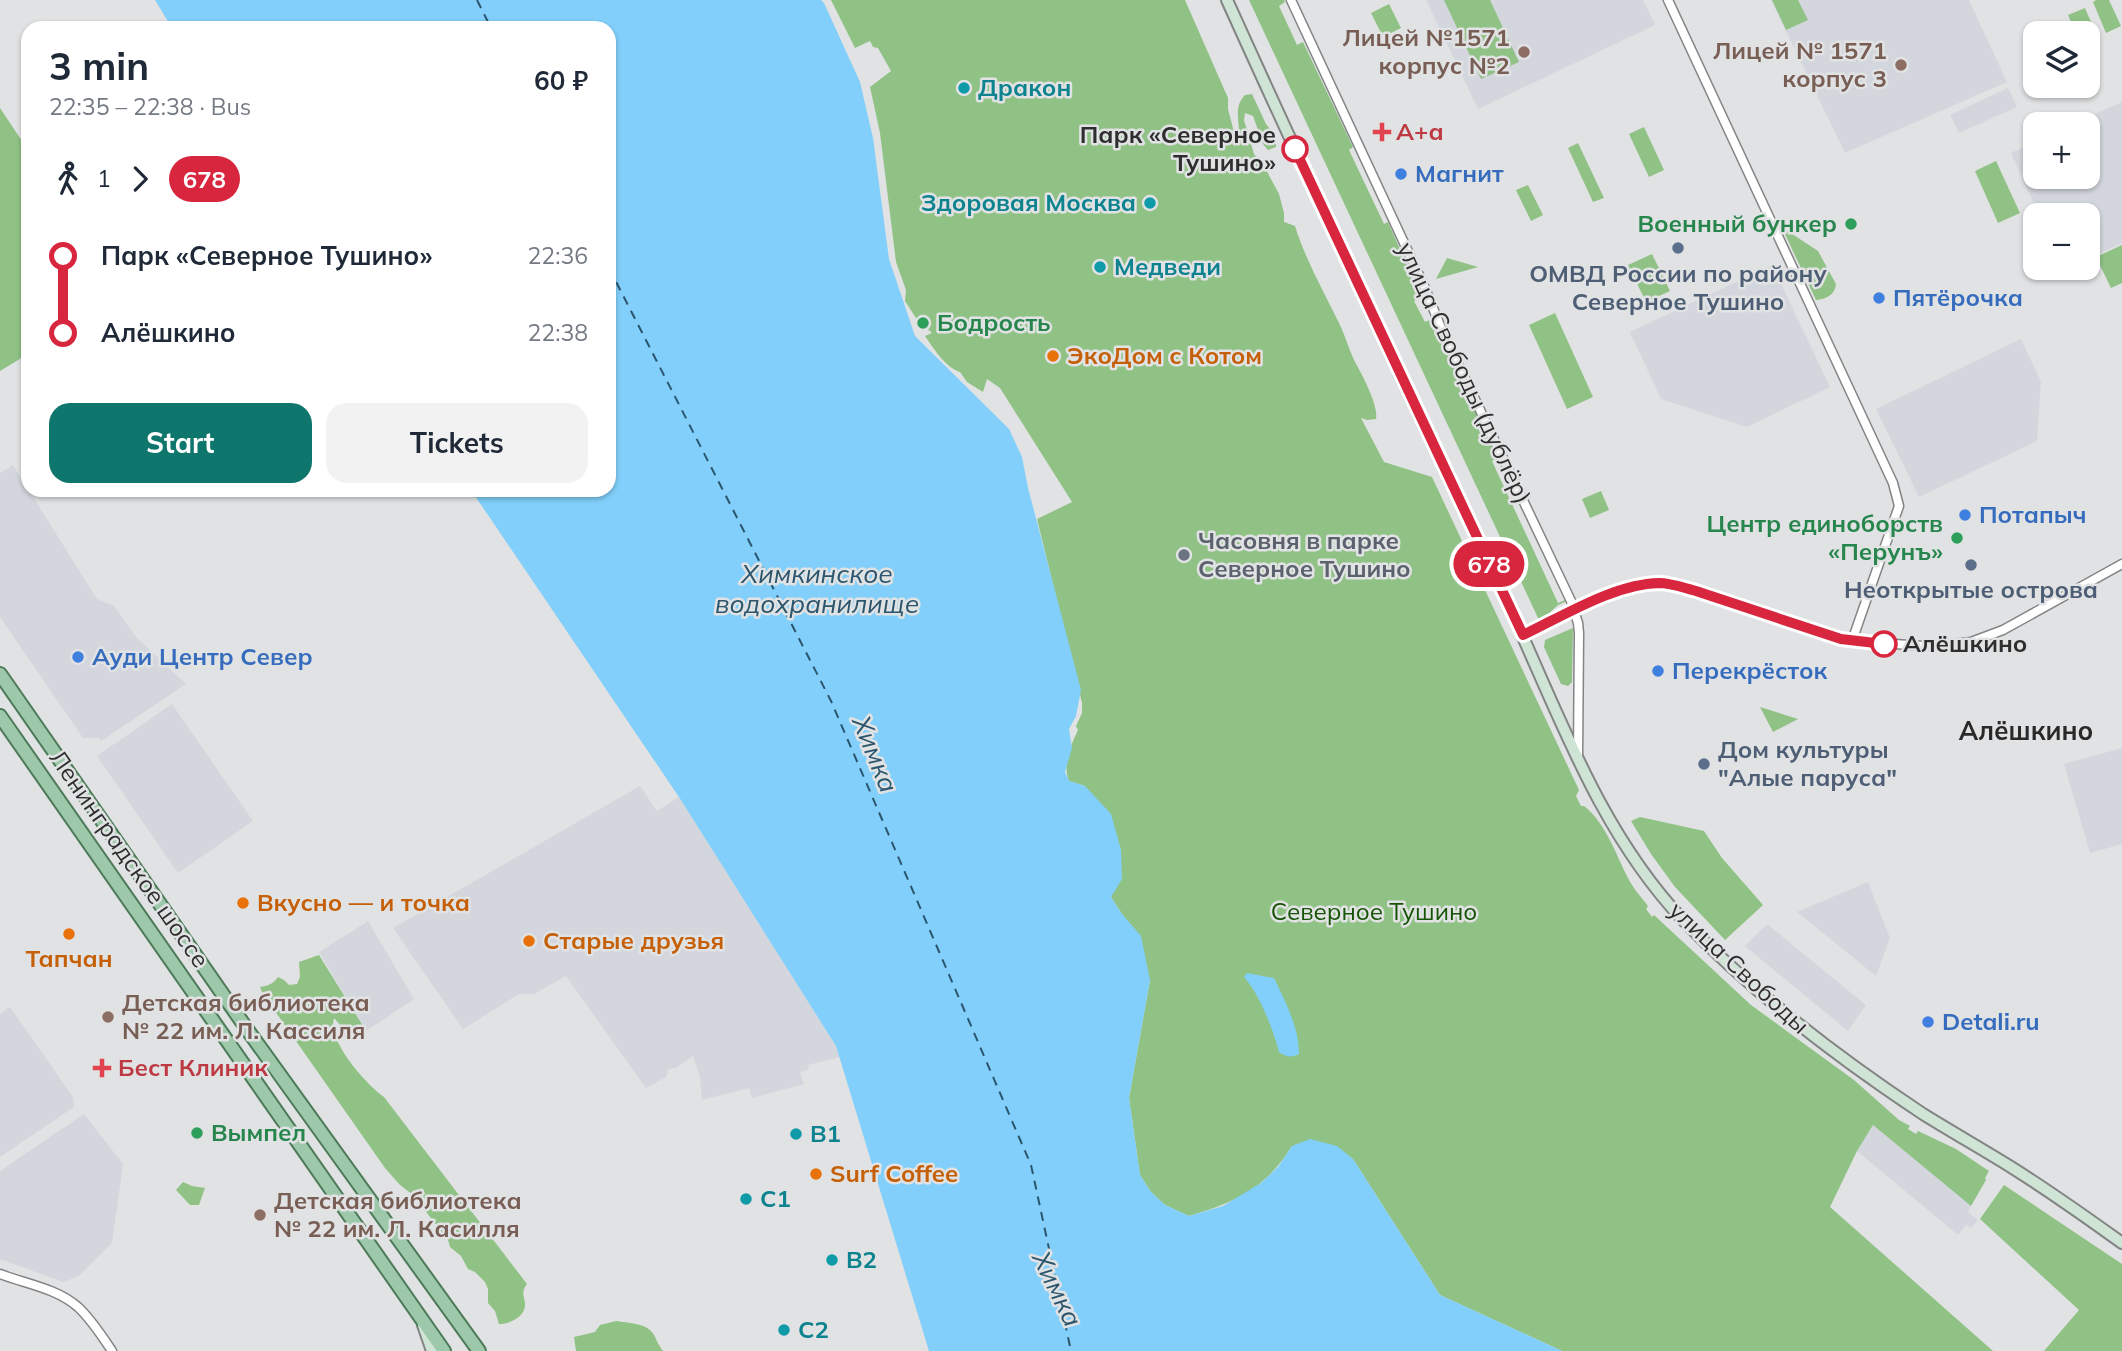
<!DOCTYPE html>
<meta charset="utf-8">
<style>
:root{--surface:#fff;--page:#f2f2f3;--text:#1f2937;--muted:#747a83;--accent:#0f766e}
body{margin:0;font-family:Mulish,sans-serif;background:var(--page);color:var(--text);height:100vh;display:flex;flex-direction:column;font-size:26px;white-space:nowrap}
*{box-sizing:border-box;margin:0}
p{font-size:23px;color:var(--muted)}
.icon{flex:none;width:38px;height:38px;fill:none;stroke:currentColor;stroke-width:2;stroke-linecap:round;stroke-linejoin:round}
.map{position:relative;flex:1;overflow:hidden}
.panel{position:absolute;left:21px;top:21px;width:595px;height:476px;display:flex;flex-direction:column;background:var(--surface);border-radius:21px;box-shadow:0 2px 5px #0004}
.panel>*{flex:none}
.badge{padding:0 14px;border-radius:23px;font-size:24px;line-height:46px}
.tools{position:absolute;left:2023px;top:21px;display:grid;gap:14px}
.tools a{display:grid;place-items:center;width:77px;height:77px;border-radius:14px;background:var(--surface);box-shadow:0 2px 5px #0004;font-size:35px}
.map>.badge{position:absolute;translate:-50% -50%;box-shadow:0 0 0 4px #fff}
.legs{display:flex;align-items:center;gap:10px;height:77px;padding:0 28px;font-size:23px}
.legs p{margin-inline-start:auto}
.head{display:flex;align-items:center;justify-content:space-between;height:119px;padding:0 28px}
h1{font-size:38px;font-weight:700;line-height:52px}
.cta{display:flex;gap:14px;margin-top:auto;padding:14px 28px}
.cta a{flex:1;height:80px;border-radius:21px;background:var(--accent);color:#fff;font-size:28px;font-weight:700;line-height:80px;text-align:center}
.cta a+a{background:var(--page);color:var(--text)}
ul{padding:0 28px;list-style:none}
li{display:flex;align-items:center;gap:24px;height:77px;font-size:26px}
li i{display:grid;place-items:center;width:10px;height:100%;margin:0 9px;background:currentColor}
li i::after{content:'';width:18px;height:18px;margin:-9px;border:5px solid;border-radius:50%;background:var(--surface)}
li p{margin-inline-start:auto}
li:first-child i{background:linear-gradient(#0000 50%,currentColor 0)}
li:last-child i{background:linear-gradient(currentColor 50%,#0000 0)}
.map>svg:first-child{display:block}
.built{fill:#d3d6dd}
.green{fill:#90c286}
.water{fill:#81cffa}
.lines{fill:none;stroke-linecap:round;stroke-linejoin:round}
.ferry{stroke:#2b566d;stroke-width:2;stroke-dasharray:9 7;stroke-linecap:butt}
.street-casing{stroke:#838485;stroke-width:11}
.secondary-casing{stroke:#838485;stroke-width:14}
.primary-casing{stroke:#4d7b5a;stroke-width:16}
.street{stroke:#fff;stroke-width:8}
.secondary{stroke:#cfe4d4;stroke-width:10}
.primary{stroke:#9ec8aa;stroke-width:12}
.line-1-casing{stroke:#fff;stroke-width:16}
.line-1{stroke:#d7263d;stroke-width:10}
.education-dot{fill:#8d6e63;stroke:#e1e2e3;stroke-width:2.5}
.culture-dot{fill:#0f9aa8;stroke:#e1e2e3;stroke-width:2.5}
.health-dot{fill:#e0444e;stroke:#e1e2e3;stroke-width:2.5}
.stop-1-dot{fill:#fff;stroke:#d7263d;stroke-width:3.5}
.shop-dot{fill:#3f7fe0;stroke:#e1e2e3;stroke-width:2.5}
.leisure-dot{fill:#2e9e5b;stroke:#e1e2e3;stroke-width:2.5}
.service-dot{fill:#5c6f8a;stroke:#e1e2e3;stroke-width:2.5}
.food-dot{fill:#e8710a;stroke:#e1e2e3;stroke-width:2.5}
.worship-dot{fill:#6b7280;stroke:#e1e2e3;stroke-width:2.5}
.labels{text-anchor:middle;stroke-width:5;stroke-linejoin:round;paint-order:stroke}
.education-label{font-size:24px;font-weight:bold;fill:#785e54;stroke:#e1e2e3;text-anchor:end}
.culture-label{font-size:24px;font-weight:bold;fill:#0d838f;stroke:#e1e2e3;text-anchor:start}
.health-label{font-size:24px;font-weight:bold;fill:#be3a42;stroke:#e1e2e3;text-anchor:start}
.stop-label{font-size:24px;font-weight:bold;fill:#2e2e2f;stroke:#e1e2e3;text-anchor:end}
.shop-label{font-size:24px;font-weight:bold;fill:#366cbe;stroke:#e1e2e3;text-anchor:start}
.leisure-label{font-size:24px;font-weight:bold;fill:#27864d;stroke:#e1e2e3;text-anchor:end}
.service-label{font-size:24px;font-weight:bold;fill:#4e5e75;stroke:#e1e2e3}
.food-label{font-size:24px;font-weight:bold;fill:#c56008;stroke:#e1e2e3;text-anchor:start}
.street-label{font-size:24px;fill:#2e2e2f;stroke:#e1e2e3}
.worship-label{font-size:24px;font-weight:bold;fill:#5b616d;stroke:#e1e2e3;text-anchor:start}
.park-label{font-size:24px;fill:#165406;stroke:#e1e2e3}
.water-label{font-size:26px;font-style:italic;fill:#2b566d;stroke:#e1e2e3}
.neighbourhood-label{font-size:26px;font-weight:bold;fill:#29292a;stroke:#e1e2e3}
</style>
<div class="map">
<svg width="2122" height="1351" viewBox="0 0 2122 1351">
<rect width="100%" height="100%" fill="#e1e2e3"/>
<path class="built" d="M1426 0H1643L1655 25 1478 109Z
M1771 0H1969L2007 82 1845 153Z
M2008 88 2017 107 1959 133 1950 115Z
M2122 102V243L2096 255 2088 237V215H2039L2011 153 2035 142V177H2088V124H2073Z
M1772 265 1830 387 1747 427 1661 399 1630 332Z
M2021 339 2041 382 2037 441 1919 497 1876 409Z
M13 465 97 599 114 606 137 638 186 684 101 741 99 738H83L0 617V473Z
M172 704 253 821 178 873 97 756Z
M2122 748V844L2090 853 2064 764Z
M640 786 657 811 679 797 836 1046 840 1057 808 1065 809 1069 800 1072 804 1084 752 1098 749 1088 702 1100 700 1077 693 1056 676 1068 668 1069 666 1077 646 1088 566 976 534 994H519L463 1029 393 928Z
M1868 882 1890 938 1876 976 1797 912Z
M368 921 414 999 366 1031 319 952Z
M1767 924 1866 1005 1848 1031 1745 946Z
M10 1007 73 1097 74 1107 0 1157V1014Z
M84 1114 123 1164 112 1243 79 1276 63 1282 0 1259V1171Z
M1873 1125 1971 1206 1968 1212 1978 1220 1971 1228 1966 1225 1958 1235 1857 1151Z"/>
<path class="green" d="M831 0H1185L1228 98V109L1234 132 1239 130C1238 116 1235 105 1245 95L1252 94 1266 124 1276 137V147L1268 150 1263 144 1253 116 1245 113 1244 120 1254 154 1263 164 1279 194 1284 213V222L1295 226C1306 261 1324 292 1340 325 1345 336 1349 349 1354 360 1361 373 1379 405 1376 419L1367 420 1361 418 1384 462 1432 477 1579 790 1576 796 1581 806H1584C1606 823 1616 855 1628 878 1633 888 1641 897 1648 906L1646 909 1652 917 1654 915 1751 1005 1854 1080 1899 1120 1910 1126 1908 1129 1916 1134 1918 1131 1956 1149 1989 1171 1985 1178 1986 1180 1971 1206 1873 1125 1857 1151 1830 1207 1993 1351H1562L1440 1295 1353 1159 1292 1146C1265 1189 1236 1202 1189 1216L1165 1205 1151 1192 1140 1175 1129 1098 1150 980 1122 914 1111 897 1085 786 1069 781C1062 765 1071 745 1078 730L1076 726 1082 713V703L1037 519 1072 502 1000 388 987 379 983 392 967 382 960 372C945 367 934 349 925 336L932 333 916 318 905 301 906 290 896 262 880 133 870 87 891 71 878 48 873 47 870 41 855 48Z
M1249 0H1284L1285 2 1279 6 1297 45 1303 42 1353 147 1349 150 1384 224 1388 222 1421 297 1414 301 1425 322 1432 319 1497 458 1492 461 1558 603 1565 600V602L1558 605 1544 618H1538Z
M1444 0H1490L1519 62 1481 79Z
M1772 0H1798L1808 20 1786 30Z
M2096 0H2109L2121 26 2106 33 2093 2Z
M1389 4 1401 28 1383 37 1371 13Z
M2085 8 2097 36 2088 40V33H2076L2068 15Z
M0 108 28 150V354L0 371Z
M1644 127 1664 170 1649 177 1629 134Z
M1578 143 1604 198 1593 202 1568 148Z
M1996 161 2020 213 1998 223 1975 171Z
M1528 185 1543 215 1531 221 1516 190Z
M1786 230 1818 251 1836 284C1835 295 1826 299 1816 300L1784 232Z
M2122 245V283L2111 288 2096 257Z
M1652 254 1670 291 1646 302 1628 265Z
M1447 258 1478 267 1436 279Z
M1555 313 1593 397 1567 409 1529 325Z
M1601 491 1609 510 1590 518 1582 499Z
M1573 628 1572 682 1568 686 1561 684 1544 647 1545 640Z
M1760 707 1798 719 1773 732Z
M1640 817 1704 831 1722 858 1763 905 1725 940 1675 887 1651 854 1631 821Z
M319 955 363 1026 355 1035 348 1034 334 1018C327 1041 366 1084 384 1097L527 1284C520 1293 525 1296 525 1305 525 1317 508 1325 499 1324L495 1311 488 1303V1289L485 1282 475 1272 468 1269 461 1256 450 1247 448 1240 413 1195 400 1185 385 1168 263 994 260 987C268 986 273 984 278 977L284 980 289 985 297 984 300 977 299 962Z
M183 1182 192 1186 205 1188 199 1205H190L176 1190Z
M2004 1185 2122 1264V1351H2044L2079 1310 1980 1219Z
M616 1321C628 1323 648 1323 654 1335 657 1341 659 1346 663 1351H576L574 1337 595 1332 600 1325Z"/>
<path class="water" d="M155 0H821L824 3 860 82 873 138 889 259 915 336 1009 429 1022 457 1028 488 1081 690 1076 716 1069 729 1072 748 1065 772 1069 781 1085 786 1111 814 1121 850 1122 879 1111 897 1122 914 1141 936 1150 980 1129 1098 1140 1175 1151 1192 1165 1205 1189 1216 1223 1206 1261 1183 1278 1167 1292 1146 1310 1139 1337 1146 1353 1159 1440 1295 1562 1351H929L836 1046 679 797 471 490H609V28H172Z
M1247 973 1274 978C1285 1001 1299 1027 1299 1054 1292 1058 1286 1057 1279 1052 1273 1029 1260 995 1244 977Z"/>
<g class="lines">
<path class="ferry" d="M477 0 491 28
M609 268 831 701 1031 1165 1071 1351"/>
<g class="street-casing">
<path id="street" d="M1291 0 1425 288 1441 328 1571 601 1578 623 1579 633 1578 757
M1668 0 1893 483 1899 506 1852 641
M1523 634 1613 594 1658 583 1696 591 1852 641 1923 646 1943 645 1971 642 2003 630 2122 564
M0 1274C26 1284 56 1288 78 1307 91 1319 102 1336 112 1351"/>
</g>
<g class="secondary-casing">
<path id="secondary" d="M1227 0C1316 197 1408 393 1501 589 1555 702 1595 827 1683 920 1755 995 1837 1057 1923 1114 1952 1132 1982 1149 2011 1167 2049 1191 2086 1217 2122 1243
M423 1325 432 1351"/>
</g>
<g class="primary-casing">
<path id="primary" d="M0 674 249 1032 479 1351
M0 716 444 1351"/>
</g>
<use href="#street" class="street"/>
<use href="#secondary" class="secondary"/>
<use href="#primary" class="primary"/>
</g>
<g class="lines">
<g class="line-1-casing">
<path id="line-1" d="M1295 149 1523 635C1563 616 1614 584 1659 583 1671 583 1684 588 1696 591L1841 639 1884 644"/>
</g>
<use href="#line-1" class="line-1"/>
</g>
<g class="education-dot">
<circle cx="1524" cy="52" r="7"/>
<circle cx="1901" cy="65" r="7"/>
<circle cx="108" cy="1017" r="7"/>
<circle cx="260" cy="1215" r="7"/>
</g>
<g class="culture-dot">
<circle cx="964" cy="88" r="7"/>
<circle cx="1150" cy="203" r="7"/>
<circle cx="1100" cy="267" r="7"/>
<circle cx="796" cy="1134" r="7"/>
<circle cx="746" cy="1199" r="7"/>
<circle cx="832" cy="1260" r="7"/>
<circle cx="784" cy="1330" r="7"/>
</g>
<g class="health-dot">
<path d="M1378.5 121.5h7v7h7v7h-7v7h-7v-7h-7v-7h7z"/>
<path d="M98.5 1057.5h7v7h7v7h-7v7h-7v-7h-7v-7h7z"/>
</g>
<g class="stop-1-dot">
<circle cx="1295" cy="149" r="12"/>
<circle cx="1884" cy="644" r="12"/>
</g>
<g class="shop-dot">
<circle cx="1401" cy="174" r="7"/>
<circle cx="1879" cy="298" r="7"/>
<circle cx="1965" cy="515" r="7"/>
<circle cx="78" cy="657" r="7"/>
<circle cx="1658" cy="671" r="7"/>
<circle cx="1928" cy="1022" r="7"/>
</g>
<g class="leisure-dot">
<circle cx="1851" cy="224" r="7"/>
<circle cx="923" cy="323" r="7"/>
<circle cx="1957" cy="538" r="7"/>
<circle cx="197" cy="1133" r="7"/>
</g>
<g class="service-dot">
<circle cx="1678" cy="248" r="7"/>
<circle cx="1971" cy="565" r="7"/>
<circle cx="1704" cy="764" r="7"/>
</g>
<g class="food-dot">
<circle cx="1053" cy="356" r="7"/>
<circle cx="243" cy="903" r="7"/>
<circle cx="69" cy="934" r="7"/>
<circle cx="529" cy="941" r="7"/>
<circle cx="816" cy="1174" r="7"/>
</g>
<circle class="worship-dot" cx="1184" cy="555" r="7"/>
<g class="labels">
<g class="education-label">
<text x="1510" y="46">Лицей №1571<tspan x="1510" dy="28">корпус №2</tspan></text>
<text x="1887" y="59">Лицей № 1571<tspan x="1887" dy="28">корпус 3</tspan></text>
<text x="122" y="1011" text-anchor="start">Детская библиотека<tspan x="122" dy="28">№ 22 им. Л. Кассиля</tspan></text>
<text x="274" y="1209" text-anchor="start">Детская библиотека<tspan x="274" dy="28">№ 22 им. Л. Касилля</tspan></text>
</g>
<g class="culture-label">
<text x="978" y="96">Дракон</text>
<text x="1136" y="211" text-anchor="end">Здоровая Москва</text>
<text x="1114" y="275">Медведи</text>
<text x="810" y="1142">B1</text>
<text x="760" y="1207">C1</text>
<text x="846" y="1268">B2</text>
<text x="798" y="1338">C2</text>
</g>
<g class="health-label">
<text x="1396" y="140">А+а</text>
<text x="118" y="1076">Бест Клиник</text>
</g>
<g class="stop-label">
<text x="1276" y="143">Парк «Северное<tspan x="1276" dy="28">Тушино»</tspan></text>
<text x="1903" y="652" text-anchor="start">Алёшкино</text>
</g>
<g class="shop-label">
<text x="1415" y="182">Магнит</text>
<text x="1893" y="306">Пятёрочка</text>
<text x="1979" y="523">Потапыч</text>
<text x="92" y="665">Ауди Центр Север</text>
<text x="1672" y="679">Перекрёсток</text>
<text x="1942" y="1030">Detali.ru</text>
</g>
<g class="leisure-label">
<text x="1837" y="232">Военный бункер</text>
<text x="937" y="331" text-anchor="start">Бодрость</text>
<text x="1943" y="532">Центр единоборств<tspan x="1943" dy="28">«Перунъ»</tspan></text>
<text x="211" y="1141" text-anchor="start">Вымпел</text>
</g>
<g class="service-label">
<text x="1678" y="282">ОМВД России по району<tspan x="1678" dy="28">Северное Тушино</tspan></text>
<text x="1971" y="598">Неоткрытые острова</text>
<text x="1718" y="758" text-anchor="start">Дом культуры<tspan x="1718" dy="28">"Алые паруса"</tspan></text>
</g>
<g class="food-label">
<text x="1067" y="364">ЭкоДом с Котом</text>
<text x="257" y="911">Вкусно — и точка</text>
<text x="543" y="949">Старые друзья</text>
<text x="69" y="967" text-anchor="middle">Тапчан</text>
<text x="830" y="1182">Surf Coffee</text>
</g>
<g class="street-label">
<text transform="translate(1464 373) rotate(65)" y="8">улица Свободы (дублёр)</text>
<text transform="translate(129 859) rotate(55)" y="8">Ленинградское шоссе</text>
<text transform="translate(1739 968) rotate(43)" y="8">улица Свободы</text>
</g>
<g class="worship-label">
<text x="1198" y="549">Часовня в парке<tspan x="1198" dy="28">Северное Тушино</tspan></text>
</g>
<g class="park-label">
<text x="1374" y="920">Северное Тушино</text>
</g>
<g class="water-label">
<text x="817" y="583">Химкинское<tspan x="817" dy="30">водохранилище</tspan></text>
<text transform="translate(875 754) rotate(68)" y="9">Химка</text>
<text transform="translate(1057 1289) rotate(64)" y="9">Химка</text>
</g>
<g class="neighbourhood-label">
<text x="2026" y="740">Алёшкино</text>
</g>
</g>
</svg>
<div class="tools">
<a><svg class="icon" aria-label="layers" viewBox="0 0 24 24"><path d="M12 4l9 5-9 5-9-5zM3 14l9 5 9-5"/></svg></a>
<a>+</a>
<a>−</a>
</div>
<b class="badge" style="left:1489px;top:564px;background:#d7263d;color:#fff">678</b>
<section class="panel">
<div class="head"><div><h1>3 min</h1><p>22:35 – 22:38 · Bus</p></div><b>60 ₽</b></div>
<div class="legs"><svg class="icon" aria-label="walk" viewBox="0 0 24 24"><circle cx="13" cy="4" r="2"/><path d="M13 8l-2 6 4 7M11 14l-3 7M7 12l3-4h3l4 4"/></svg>1<svg class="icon" aria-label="forward" viewBox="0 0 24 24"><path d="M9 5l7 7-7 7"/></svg><b class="badge" style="background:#d7263d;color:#fff">678</b></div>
<ul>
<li><i style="color:#d7263d"></i><b>Парк «Северное Тушино»</b><p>22:36</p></li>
<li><i style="color:#d7263d"></i><b>Алёшкино</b><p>22:38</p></li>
</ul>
<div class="cta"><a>Start</a><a>Tickets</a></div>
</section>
</div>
